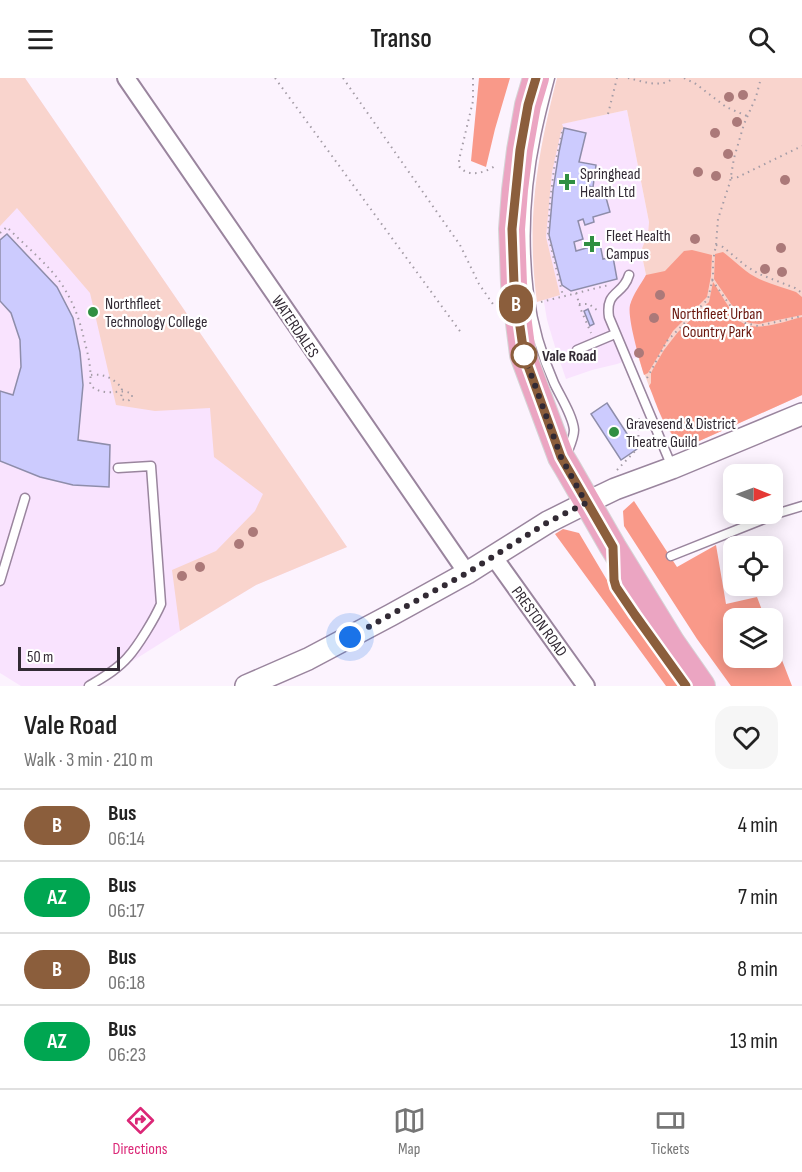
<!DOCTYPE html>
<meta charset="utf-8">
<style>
:root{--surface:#fff;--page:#f6f6f6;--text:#222;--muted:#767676;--line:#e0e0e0;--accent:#db2777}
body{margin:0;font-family:"Sofia Sans Condensed",sans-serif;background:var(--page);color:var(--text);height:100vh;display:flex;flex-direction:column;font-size:22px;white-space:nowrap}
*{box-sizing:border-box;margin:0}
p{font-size:20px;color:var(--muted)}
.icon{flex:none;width:33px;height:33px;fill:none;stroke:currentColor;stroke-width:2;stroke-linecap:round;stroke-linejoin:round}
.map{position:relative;height:608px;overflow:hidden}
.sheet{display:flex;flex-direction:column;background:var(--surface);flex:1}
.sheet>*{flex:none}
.badge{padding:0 12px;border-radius:20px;font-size:21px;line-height:39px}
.needle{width:39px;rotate:91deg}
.buttons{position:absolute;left:723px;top:386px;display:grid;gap:12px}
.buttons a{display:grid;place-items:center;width:60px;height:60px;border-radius:12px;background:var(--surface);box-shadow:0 3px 15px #0003;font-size:30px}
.scale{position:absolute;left:18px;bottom:15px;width:102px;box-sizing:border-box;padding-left:6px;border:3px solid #322a34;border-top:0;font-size:16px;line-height:21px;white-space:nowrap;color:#322a34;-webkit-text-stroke:4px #fff;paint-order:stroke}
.you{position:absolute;width:30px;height:30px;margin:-15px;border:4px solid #fff;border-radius:50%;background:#1a73e8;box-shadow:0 0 0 9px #1a73e833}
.map>.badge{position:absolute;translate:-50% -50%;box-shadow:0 0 0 3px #fff}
.round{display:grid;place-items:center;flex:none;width:63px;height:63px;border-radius:18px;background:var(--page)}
.overview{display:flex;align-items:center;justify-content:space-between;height:102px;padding:0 24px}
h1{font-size:28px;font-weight:600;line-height:45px}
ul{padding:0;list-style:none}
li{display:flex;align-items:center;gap:18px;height:72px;padding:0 24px;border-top:2px solid var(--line)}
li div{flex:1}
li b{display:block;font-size:22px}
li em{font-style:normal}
li .badge{min-width:66px;font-weight:700;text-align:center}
header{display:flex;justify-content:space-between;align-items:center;height:78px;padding:0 24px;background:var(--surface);font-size:27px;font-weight:600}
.tab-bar{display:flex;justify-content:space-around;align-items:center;height:84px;border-top:2px solid var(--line);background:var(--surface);font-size:16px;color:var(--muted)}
.tab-bar a{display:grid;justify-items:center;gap:3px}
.tab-bar .selected{color:var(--accent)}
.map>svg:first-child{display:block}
.built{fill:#f9e3fe}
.green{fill:#f9d4cd}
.forest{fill:#f99989}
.building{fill:#cccbfe;stroke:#8e8daa;stroke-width:1.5}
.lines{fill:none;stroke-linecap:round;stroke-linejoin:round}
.service-casing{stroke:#9a859e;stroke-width:11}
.minor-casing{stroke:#9a859e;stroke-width:20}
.tertiary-casing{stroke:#9a859e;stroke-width:24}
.primary-casing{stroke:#d6d4d6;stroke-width:28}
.path{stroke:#a49ca6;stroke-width:2;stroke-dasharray:1.5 4.5;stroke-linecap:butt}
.service{stroke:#fff;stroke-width:8}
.minor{stroke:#fff;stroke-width:16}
.tertiary{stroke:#fff;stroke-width:21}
.primary{stroke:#eba5c2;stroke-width:26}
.tree{fill:#ab7979}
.line-casing{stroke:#fff;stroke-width:14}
.line{stroke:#8b5e3c;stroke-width:9}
.walk{stroke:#322a34;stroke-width:6;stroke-dasharray:0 10.8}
.poi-dot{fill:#308f42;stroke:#fff;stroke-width:2}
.stop-dot{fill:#fff;stroke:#8b5e3c;stroke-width:3}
.labels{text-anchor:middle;stroke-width:4.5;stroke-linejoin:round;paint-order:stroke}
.poi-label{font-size:16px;fill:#322a34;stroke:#fff;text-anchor:start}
.park-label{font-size:16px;fill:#69160d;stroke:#fff}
.street-label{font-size:16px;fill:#322a34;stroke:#fff}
.stop-label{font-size:16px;font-weight:bold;fill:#322a34;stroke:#fff;text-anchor:start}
</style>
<header><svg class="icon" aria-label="menu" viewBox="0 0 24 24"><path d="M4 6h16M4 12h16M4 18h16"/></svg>Transo<svg class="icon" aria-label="search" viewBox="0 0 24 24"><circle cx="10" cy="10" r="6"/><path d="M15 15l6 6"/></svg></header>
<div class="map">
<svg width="802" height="608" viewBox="0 0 802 608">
<rect width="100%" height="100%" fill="#fcf3fe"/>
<path class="built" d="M0 0H25L347 469 256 507 180 553 93 608H21L0 595Z
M627 32 649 144 648 155 641 173 646 197 632 222 630 230 638 279 617 286 592 292 566 301 556 272 547 242 543 218 540 181 556 47Z"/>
<path class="green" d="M0 0H25L347 469 256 507 180 553 172 492 216 473 255 433 263 416 214 379 210 330 155 333 116 327 90 215 17 130 0 148Z
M557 0H802V317L697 364 686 365 678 362 649 308 639 282 636 267 630 230 632 222 646 197 641 173 648 155 649 144 627 32 562 46 564 51H562L561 54 552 94 546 159 560 217 537 224C526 143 537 78 557 0Z"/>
<path class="forest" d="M479 0H510L495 51 486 89 471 83Z
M692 172 712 177 711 198 707 219 673 253 648 295 644 297C640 283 627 240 630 227 633 216 641 206 646 197L665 193 684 173Z
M723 174C731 180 738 187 746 193 760 204 780 208 796 214L802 219V237L759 246 750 245 742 242 714 201 715 176Z
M713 204C720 214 733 238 741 244 755 255 786 243 802 239V317L697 364C692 364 688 365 683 364 665 358 656 324 649 308L651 305V295L653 291 664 272 678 254 709 224Z
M634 423 677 489 716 467 726 526 757 519 765 540H734V579H772L773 559 792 608H731L697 561 624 448 623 433Z
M563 451 579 455 620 524 682 608H666L555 456Z"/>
<path class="building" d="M564 50 586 55 579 84 596 87 593 109 583 107 586 120 605 116 610 134 593 139 594 144 585 147 583 141 578 143 583 161 574 164 576 173 600 166 603 181 613 179 617 201 571 213 562 207 549 157 553 112 559 74Z
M7 156 57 209 73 240 80 274 83 307 78 362 110 367 109 409 73 407 40 399 0 383V313L13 317 21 289 20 262 11 235 0 223V162Z
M588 231 594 246 590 248 584 233Z
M607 325 637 371 621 382 591 336Z"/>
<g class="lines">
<g class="service-casing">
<path id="service" d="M550 0C545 19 540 38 536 58 525 110 523 165 529 217 533 248 542 278 554 305 560 318 573 338 574 352 574 360 569 370 566 378
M629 197C623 218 605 212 609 239L672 389
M577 272 615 256
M671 478 779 435 802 428
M613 484 614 502 616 509 635 537 686 608
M0 503 25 420
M89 608C102 600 118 591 128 579 138 568 155 540 161 526L151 388 118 390"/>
</g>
<g class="minor-casing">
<path id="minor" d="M126 0 467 495
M493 478 586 608"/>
</g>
<g class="tertiary-casing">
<path id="tertiary" d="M246 608 308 581 391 537 467 495 548 444 586 425 615 411 672 390 802 336"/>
</g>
<g class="primary-casing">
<path id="primary" d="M536 0 528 27 520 72 515 112 512 151 514 206 523 277 561 379 567 389 613 469 672 565 702 608"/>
</g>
<path class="path" d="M275 0 462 256
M343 0 460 167 479 206 495 229
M473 0V23L459 82V88C467 100 486 95 496 87
M628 0C641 3 662 11 673 0
M684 0 696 6 726 29 747 38
M608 36 617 0
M562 54 554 91 550 124 548 157 563 218
M731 100 738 99 802 68
M0 155 7 149C24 167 52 189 64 210 74 226 80 243 84 261 88 276 92 292 90 307 105 321 121 309 132 316V320L128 323 121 321 122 310C114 301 104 295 91 297
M716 167 723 169 746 188 759 196 795 210 802 215
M712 202 739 240 745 245 758 248 802 238
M576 215 581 232 591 255
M541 224 609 207
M579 226H589L598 233
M647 300 667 263 708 221 713 199V183L716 167 718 141 730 104 734 80 744 46 756 19 761 0
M617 392 638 370 639 340"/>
<use href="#service" class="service"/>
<use href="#minor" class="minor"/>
<use href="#tertiary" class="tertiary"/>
<use href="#primary" class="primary"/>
</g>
<g class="tree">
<circle cx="743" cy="17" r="5"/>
<circle cx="729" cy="19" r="5"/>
<circle cx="737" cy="44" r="5"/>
<circle cx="715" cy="55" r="5"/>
<circle cx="728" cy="76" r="5"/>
<circle cx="698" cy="94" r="5"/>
<circle cx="716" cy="98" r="5"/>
<circle cx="785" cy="102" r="5"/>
<circle cx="695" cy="161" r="5"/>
<circle cx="781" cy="170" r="5"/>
<circle cx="765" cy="191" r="5"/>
<circle cx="782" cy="194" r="5"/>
<circle cx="660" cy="217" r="5"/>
<circle cx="654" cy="240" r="5"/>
<circle cx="639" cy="275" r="5"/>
<circle cx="253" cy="454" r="5"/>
<circle cx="239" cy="466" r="5"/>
<circle cx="200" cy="489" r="5"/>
<circle cx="182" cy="498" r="5"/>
</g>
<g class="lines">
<g class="line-casing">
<path id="line" d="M536 0 528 27 520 72 512 151 514 206 524 277 561 379 613 469 614 502 616 509 635 537 686 608"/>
</g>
<use href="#line" class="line"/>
<path class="walk" d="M350 559 467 495 548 444 586 425 561 379 524 277"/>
</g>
<g class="poi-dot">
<path d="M564 95h6v6h6v6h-6v6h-6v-6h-6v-6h6z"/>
<path d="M589 157h6v6h6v6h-6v6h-6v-6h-6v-6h6z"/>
<circle cx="93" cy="234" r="6"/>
<circle cx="614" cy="354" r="6"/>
</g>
<circle class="stop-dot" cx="524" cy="277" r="12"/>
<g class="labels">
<g class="poi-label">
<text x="580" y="101">Springhead<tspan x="580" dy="18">Health Ltd</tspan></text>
<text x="606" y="163">Fleet Health<tspan x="606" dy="18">Campus</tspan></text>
<text x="105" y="231">Northfleet<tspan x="105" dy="18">Technology College</tspan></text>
<text x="626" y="351">Gravesend &amp; District<tspan x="626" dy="18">Theatre Guild</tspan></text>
</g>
<g class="park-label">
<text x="717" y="241">Northfleet Urban<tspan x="717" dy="18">Country Park</tspan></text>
</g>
<g class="street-label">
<text transform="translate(296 248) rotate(56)" y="6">WATERDALES</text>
<text transform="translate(540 543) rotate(54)" y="6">PRESTON ROAD</text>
</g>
<g class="stop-label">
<text x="542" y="283">Vale Road</text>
</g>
</g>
</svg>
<div class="buttons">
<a><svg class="needle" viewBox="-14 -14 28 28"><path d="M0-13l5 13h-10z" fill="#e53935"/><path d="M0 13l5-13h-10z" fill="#767676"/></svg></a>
<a><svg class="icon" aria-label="locate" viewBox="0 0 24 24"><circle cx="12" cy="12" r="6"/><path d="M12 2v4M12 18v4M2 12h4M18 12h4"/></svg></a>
<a><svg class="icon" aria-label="layers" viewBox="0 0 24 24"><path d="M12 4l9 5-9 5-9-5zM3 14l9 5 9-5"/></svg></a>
</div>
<div class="scale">50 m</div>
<div class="you" style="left:350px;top:559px"></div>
<b class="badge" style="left:516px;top:226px;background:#8b5e3c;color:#fff">B</b>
</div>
<section class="sheet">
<div class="overview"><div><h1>Vale Road</h1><p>Walk · 3 min · 210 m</p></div><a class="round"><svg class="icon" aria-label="heart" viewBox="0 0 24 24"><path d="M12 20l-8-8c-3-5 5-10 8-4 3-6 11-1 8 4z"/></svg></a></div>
<ul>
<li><span class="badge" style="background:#8b5e3c;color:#fff">B</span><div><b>Bus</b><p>06:14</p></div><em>4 min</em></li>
<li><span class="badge" style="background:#00a651;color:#fff">AZ</span><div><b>Bus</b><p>06:17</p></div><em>7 min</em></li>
<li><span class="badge" style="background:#8b5e3c;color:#fff">B</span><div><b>Bus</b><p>06:18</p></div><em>8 min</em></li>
<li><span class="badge" style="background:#00a651;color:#fff">AZ</span><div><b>Bus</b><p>06:23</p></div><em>13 min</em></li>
</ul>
</section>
<nav class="tab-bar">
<a class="selected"><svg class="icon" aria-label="directions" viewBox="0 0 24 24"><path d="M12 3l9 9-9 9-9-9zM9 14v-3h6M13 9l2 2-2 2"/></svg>Directions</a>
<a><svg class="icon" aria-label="map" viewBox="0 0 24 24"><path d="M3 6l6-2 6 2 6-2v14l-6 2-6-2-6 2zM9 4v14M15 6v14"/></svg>Map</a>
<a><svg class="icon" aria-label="tickets" viewBox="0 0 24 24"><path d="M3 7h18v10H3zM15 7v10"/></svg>Tickets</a>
</nav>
